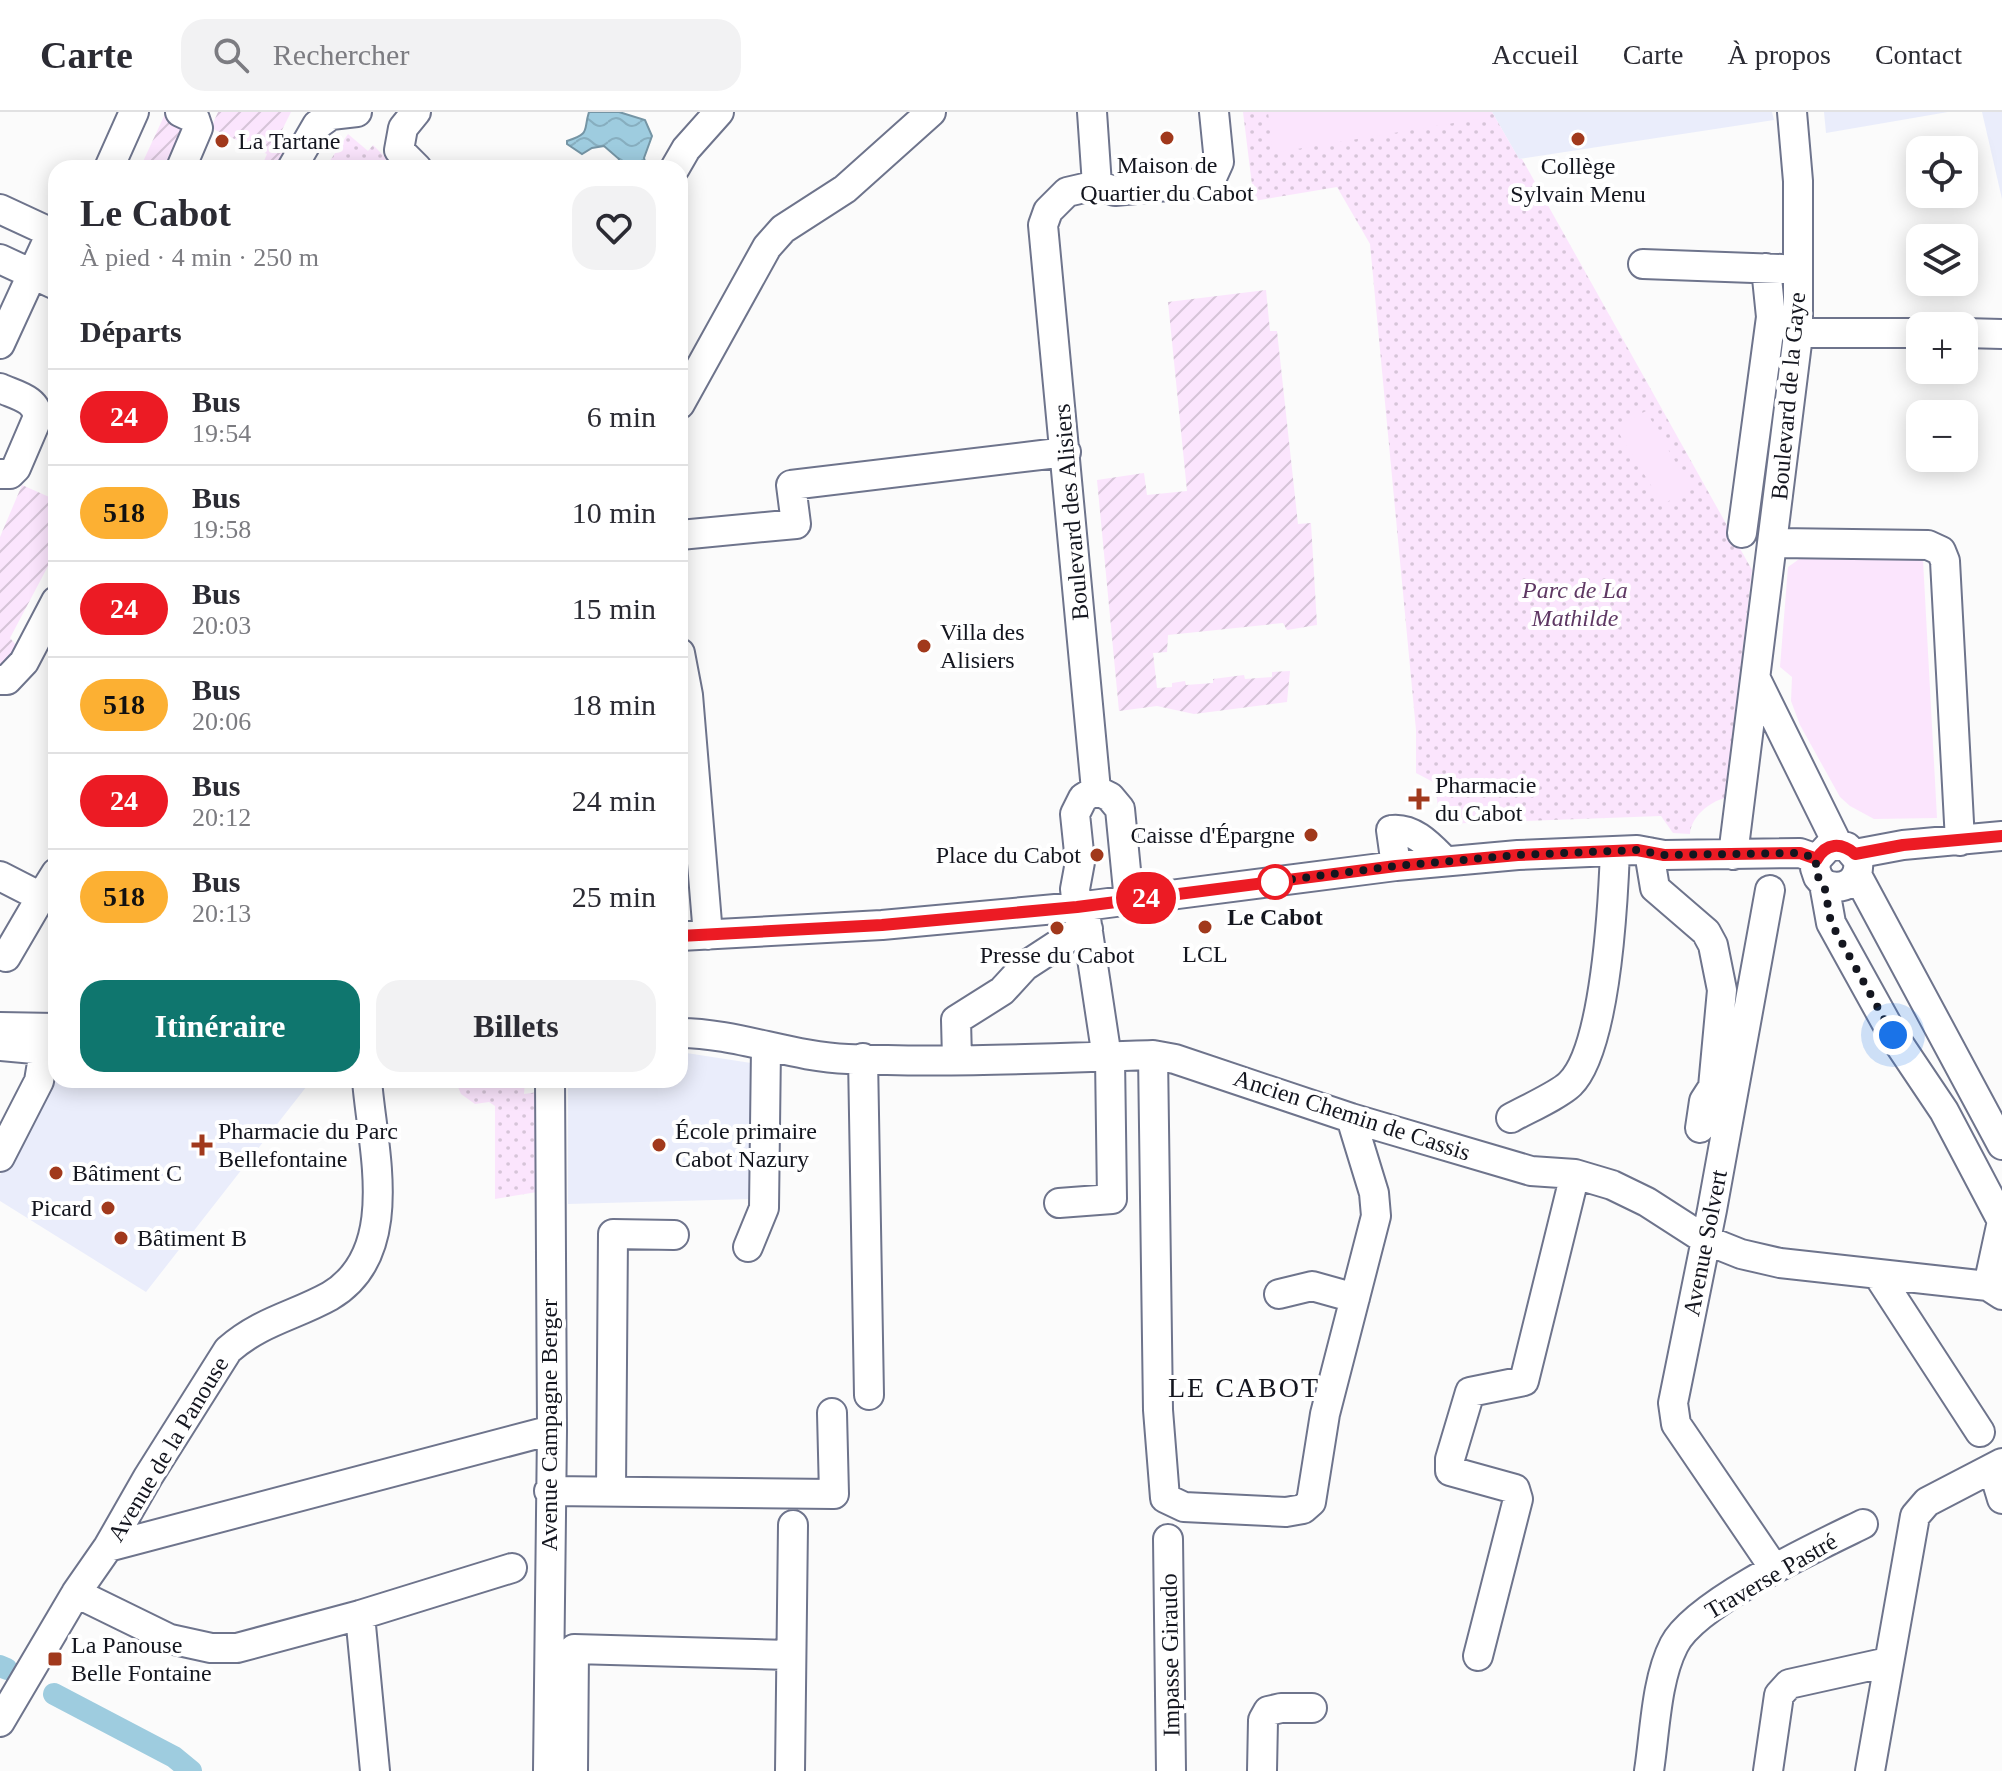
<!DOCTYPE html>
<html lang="fr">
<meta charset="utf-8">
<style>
:root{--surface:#fff;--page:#f2f2f3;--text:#2b2b33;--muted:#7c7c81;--line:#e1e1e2;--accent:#0f766e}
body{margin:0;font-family:Georgia,serif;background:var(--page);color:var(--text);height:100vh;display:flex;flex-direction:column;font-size:30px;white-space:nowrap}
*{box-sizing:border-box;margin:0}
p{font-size:26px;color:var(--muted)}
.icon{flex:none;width:44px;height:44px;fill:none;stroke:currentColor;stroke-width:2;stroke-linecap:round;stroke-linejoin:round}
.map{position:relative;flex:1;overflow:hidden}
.panel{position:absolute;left:48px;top:48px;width:640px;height:928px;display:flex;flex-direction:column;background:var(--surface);border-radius:24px;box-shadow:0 4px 20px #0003}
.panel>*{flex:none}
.badge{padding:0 16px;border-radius:26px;font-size:28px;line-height:52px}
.controls{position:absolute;left:1906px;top:24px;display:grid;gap:16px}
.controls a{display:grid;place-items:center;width:72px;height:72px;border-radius:16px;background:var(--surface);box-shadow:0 4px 20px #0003;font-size:40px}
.you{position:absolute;width:40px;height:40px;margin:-20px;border:6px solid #fff;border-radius:50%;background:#1a73e8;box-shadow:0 0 0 12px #1a73e833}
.map>.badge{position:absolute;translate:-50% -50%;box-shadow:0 0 0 4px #fff}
h2{padding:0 32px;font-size:30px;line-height:72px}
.round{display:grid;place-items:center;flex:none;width:84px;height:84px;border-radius:24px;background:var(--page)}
.overview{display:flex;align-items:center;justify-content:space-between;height:136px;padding:0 32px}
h1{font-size:38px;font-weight:700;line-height:60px}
.action{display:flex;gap:16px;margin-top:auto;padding:16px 32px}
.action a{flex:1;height:92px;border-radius:24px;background:var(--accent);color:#fff;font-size:32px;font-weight:700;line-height:92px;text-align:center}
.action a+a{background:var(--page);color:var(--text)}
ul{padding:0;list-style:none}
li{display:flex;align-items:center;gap:24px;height:96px;padding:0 32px;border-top:2px solid var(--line)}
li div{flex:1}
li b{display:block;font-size:30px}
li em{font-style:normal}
li .badge{min-width:88px;font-weight:700;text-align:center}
header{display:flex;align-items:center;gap:48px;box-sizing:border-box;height:112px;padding:0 40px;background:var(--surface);border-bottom:2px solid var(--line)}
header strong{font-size:38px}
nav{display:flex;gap:44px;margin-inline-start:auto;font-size:28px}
.search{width:560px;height:72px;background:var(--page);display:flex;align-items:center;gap:20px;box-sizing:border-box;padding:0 28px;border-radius:24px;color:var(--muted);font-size:30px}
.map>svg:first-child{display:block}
.built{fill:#eaedfb}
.grass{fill:url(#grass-dots)}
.garden{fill:url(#garden-furrows)}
.pitch{fill:#fbe5fd}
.water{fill:url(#water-waves);stroke:#7595a5;stroke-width:2}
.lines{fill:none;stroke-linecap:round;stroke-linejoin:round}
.canal{stroke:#9eccdf;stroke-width:22}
.minor-casing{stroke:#6e748c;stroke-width:32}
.minor{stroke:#fff;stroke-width:28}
.line-casing{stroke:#fff;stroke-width:18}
.line{stroke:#ec1b24;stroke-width:12}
.walk{stroke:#14161f;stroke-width:8;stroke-dasharray:0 14.4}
.poi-dot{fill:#a1391c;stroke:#fff;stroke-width:3}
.stop-dot{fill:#fff;stroke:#ec1b24;stroke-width:4}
.labels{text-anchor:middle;stroke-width:8;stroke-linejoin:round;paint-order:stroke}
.poi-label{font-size:24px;fill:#14161f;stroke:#fff;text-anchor:start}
.street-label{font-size:24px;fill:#14161f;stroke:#fff}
.park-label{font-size:24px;font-style:italic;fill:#5e3863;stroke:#fff}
.stop-label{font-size:24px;font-weight:bold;fill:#14161f;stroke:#fff}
.quarter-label{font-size:28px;letter-spacing:2px;fill:#14161f;stroke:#fff}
</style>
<header>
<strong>Carte</strong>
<div class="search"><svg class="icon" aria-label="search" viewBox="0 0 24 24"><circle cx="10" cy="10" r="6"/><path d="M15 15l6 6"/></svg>Rechercher</div>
<nav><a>Accueil</a><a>Carte</a><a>À propos</a><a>Contact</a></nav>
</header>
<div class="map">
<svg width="2002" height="1659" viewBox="0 0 2002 1659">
<defs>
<pattern id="grass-dots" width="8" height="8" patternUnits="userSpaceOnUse" patternTransform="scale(2)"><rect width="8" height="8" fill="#fbe5fd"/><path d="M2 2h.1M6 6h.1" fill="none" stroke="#d6c4d8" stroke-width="1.8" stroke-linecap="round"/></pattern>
<pattern id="garden-furrows" width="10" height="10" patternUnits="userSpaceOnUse" patternTransform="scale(2)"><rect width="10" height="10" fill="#fbe5fd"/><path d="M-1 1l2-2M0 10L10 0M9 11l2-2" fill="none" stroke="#d6c4d8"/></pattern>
<pattern id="water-waves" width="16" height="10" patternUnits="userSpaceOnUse" patternTransform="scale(2)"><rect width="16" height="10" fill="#9eccdf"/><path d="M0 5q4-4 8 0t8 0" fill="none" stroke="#87aebf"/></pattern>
</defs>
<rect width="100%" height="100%" fill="#fbfbfb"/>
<path class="built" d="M1492 0H1772L1774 8 1519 47Z
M1824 0H1948L1826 21Z
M1982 0H2002V87Z
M680 940 751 951V1087L568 1092V968H680Z
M56 964V968L310 970 146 1180 0 1089V1063Z"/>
<path class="grass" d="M1243 0H1492L1519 47H1522L1752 458 1725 686C1709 690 1691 705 1690 722L1673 721 1661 704 1440 712 1435 671 1416 661V618L1370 132 1337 75 1254 89Z
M348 22 368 39 373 33 396 56H325Z
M455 968H525L524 982 538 980 537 1080 495 1087V994L489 990 475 992 461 982Z"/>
<path class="garden" d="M218 0H291L276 30 286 36 277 56H261L267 42 211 16Z
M165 2 190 13 171 56H140Z
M1266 178 1270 219H1277L1298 412 1311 411 1317 513 1287 518 1283 511 1168 523 1167 540 1153 541 1157 576 1172 575V571L1185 569 1186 573 1213 571V567L1244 563 1245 567 1272 565V560L1290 559 1287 590 1194 602 1157 594 1119 599 1097 368 1144 361 1147 383 1187 379 1168 190Z
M22 373 56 388V439L10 526 22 540 0 555V425Z"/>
<path class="pitch" d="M1268 0H1481L1484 6 1273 41Z
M1646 299 1690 375 1663 393 1615 315Z
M1802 445 1923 448 1937 706 1874 707 1850 694 1840 685 1800 613 1791 589 1792 565 1780 555 1788 455Z"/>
<path class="water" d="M589 0H619L645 8 652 24 644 46 646 53 641 56H617L619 47 604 34 592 36 582 42 567 32V29C591 21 583 19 589 0Z"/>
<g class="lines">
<path class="canal" d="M0 1554 7 1557
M54 1582 174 1645 191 1659"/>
<g class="minor-casing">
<path id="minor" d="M180 0 195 7 198 16 181 56
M416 0 403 16 399 38 417 56
M1092 0 1097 73
M109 56 134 0
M292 56 317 13 331 3 357 0
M675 56 686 37 719 0
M0 97 56 123
M0 147 56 173
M1643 152 1782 157
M1798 221H1920
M1964 221 2002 222
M0 232 51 121
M0 276C15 283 39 287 37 307L16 356 10 362H0
M680 292 767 135 783 117 845 77 931 0
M1742 421 1771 205 1766 156
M680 423 796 412 791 373 1066 340
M1773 431 1928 433 1941 439 1945 449 1960 729
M680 541 688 583 708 823
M1756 567 1838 733
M0 568H7L24 550 56 489
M1096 678 1043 113 1048 99 1067 80 1097 73 1115 79 1210 70 1219 50 1214 0
M1649 740 1655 776 1706 820 1713 833 1722 878 1713 975 1704 989 1700 1016
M1855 742 1903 733 2002 724
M1733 743 1798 223V69L1792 0
M1396 754 1391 718C1414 715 1431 735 1445 749
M1857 763 2002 1033
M0 764 41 785 6 845
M1824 772C1843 780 1861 770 1858 748L1847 735 1838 733 1828 735 1817 747 1815 756 1818 765 1824 772 1831 811 1893 923 1944 999 2002 1109
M1770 778 1712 1098 1673 1291 1676 1312 1774 1456
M41 785 56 761
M1077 795 1075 777 1080 750 1075 702 1083 686 1096 678 1110 685 1120 697 1129 789
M1085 800 1107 946
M680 824 882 813 1077 795 1396 754 1518 743 1637 738 1664 743 1800 741 1817 747
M0 915 56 916
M680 921C736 921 791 945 848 947 950 951 1052 946 1153 943L1175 947 1351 1006 1531 1059 1575 1062 1612 1073 1647 1090 1706 1128 1741 1142 1780 1151 1988 1174 2002 1183
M0 934 56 939
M1153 943 1158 1298 1165 1386 1184 1395 1286 1400 1303 1397 1311 1390 1325 1302 1376 1104 1374 1081 1351 1006
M863 946 869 1283
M957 947 956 908 1002 879 1025 854 1074 822 1088 817
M1511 1006C1525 998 1559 983 1570 972 1606 937 1613 791 1615 739
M0 1045 39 969 44 939
M1059 1091 1112 1087 1110 946
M748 1135 764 1096 766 935
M1878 1163 1980 1320
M1988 1174 2002 1109
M1279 1182 1312 1174 1355 1186
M1993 1357 2002 1387
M549 1379 834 1382 832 1301
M611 1379 613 1122 674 1123
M1168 1427 1171 1659
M108 1435 552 1318
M76 1481 170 1527 211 1536H237L360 1503 512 1456
M360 1503 375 1659
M1478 1544 1518 1387 1515 1377 1450 1359V1347L1470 1280 1524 1269 1575 1062
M0 1610 76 1481 108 1435 148 1365 228 1238C261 1209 294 1204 330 1184 403 1141 372 1035 367 968
M548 1659 552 1318 550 968
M573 1659 574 1537 790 1543
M790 1659 793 1413
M1262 1659 1263 1608 1268 1599 1281 1596H1312
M1649 1659C1655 1620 1656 1568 1674 1533 1695 1491 1818 1434 1863 1412
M1768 1659 1779 1583 1789 1572 1888 1550
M1870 1659 1915 1404 1927 1390 2002 1351"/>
</g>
<use href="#minor" class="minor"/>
</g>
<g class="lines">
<g class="line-casing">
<path id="line" d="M680 824 882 813 1077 795 1396 754 1518 743 1637 738 1664 743 1800 741 1817 747C1826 731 1841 730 1855 742L1903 733 2002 724"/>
</g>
<use href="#line" class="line"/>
<path class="walk" d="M1275 770 1262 771 1396 754 1518 743 1637 738 1664 743 1800 741 1817 747 1815 756 1818 765 1824 772 1831 811 1893 923"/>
</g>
<g class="poi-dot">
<circle cx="1167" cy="26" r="8"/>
<circle cx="1578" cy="27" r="8"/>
<circle cx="222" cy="29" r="8"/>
<circle cx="924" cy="534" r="8"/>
<path d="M1415 675h8v8h8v8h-8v8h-8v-8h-8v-8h8z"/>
<circle cx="1311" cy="723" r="8"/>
<circle cx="1097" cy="743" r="8"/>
<circle cx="1205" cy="815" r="8"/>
<circle cx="1057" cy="816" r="8"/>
<path d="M198 1021h8v8h8v8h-8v8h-8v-8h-8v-8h8z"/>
<circle cx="659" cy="1033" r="8"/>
<circle cx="56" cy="1061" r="8"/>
<circle cx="108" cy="1096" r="8"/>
<circle cx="121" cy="1126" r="8"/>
<rect x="47" y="1539" width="16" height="16" rx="4"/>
</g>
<circle class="stop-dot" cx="1275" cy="770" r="16"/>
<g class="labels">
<g class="poi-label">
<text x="238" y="37">La Tartane</text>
<text x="1167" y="61" text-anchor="middle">Maison de<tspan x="1167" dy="28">Quartier du Cabot</tspan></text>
<text x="1578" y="62" text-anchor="middle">Collège<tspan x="1578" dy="28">Sylvain Menu</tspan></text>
<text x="940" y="528">Villa des<tspan x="940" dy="28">Alisiers</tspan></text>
<text x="1435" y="681">Pharmacie<tspan x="1435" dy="28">du Cabot</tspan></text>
<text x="1295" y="731" text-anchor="end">Caisse d'Épargne</text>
<text x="1081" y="751" text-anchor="end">Place du Cabot</text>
<text x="1205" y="850" text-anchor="middle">LCL</text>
<text x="1057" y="851" text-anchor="middle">Presse du Cabot</text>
<text x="218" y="1027">Pharmacie du Parc<tspan x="218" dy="28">Bellefontaine</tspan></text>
<text x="675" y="1027">École primaire<tspan x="675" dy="28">Cabot Nazury</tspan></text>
<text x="72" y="1069">Bâtiment C</text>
<text x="92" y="1104" text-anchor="end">Picard</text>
<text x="137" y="1134">Bâtiment B</text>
<text x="71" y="1541">La Panouse<tspan x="71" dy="28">Belle Fontaine</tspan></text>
</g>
<g class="street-label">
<text transform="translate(1788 284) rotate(-85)" y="8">Boulevard de la Gaye</text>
<text transform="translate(1071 400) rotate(-95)" y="8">Boulevard des Alisiers</text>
<text transform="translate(1352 1003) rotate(18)" y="8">Ancien Chemin de Cassis</text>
<text transform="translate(1705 1131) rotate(-79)" y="8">Avenue Solvert</text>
<text transform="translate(549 1313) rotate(-90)" y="8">Avenue Campagne Berger</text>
<text transform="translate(168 1337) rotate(-59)" y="8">Avenue de la Panouse</text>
<text transform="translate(1771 1464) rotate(-30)" y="8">Traverse Pastré</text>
<text transform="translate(1170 1543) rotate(-91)" y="8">Impasse Giraudo</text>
</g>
<g class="park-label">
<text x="1575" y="486">Parc de La<tspan x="1575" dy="28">Mathilde</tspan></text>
</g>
<g class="stop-label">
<text x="1275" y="813">Le Cabot</text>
</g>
<g class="quarter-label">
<text x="1244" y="1285">LE CABOT</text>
</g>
</g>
</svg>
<div class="controls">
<a><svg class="icon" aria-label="locate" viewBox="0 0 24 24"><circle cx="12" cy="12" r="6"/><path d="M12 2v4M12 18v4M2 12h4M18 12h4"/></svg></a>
<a><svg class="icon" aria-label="layers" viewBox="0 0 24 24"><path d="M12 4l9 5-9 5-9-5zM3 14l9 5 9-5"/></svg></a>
<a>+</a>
<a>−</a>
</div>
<div class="you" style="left:1893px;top:923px"></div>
<b class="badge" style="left:1146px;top:786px;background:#ec1b24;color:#fff">24</b>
<section class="panel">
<div class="overview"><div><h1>Le Cabot</h1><p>À pied · 4 min · 250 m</p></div><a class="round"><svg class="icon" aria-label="heart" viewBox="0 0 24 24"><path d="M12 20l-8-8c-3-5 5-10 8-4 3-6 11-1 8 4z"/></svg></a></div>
<h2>Départs</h2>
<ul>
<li><span class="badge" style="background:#ec1b24;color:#fff">24</span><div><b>Bus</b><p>19:54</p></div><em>6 min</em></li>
<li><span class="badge" style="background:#fcb033;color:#111">518</span><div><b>Bus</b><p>19:58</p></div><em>10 min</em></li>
<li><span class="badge" style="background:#ec1b24;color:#fff">24</span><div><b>Bus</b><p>20:03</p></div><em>15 min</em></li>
<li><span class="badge" style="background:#fcb033;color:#111">518</span><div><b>Bus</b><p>20:06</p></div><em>18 min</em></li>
<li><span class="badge" style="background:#ec1b24;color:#fff">24</span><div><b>Bus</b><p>20:12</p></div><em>24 min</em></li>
<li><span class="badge" style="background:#fcb033;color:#111">518</span><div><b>Bus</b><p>20:13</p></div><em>25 min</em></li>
</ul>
<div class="action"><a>Itinéraire</a><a>Billets</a></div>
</section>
</div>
